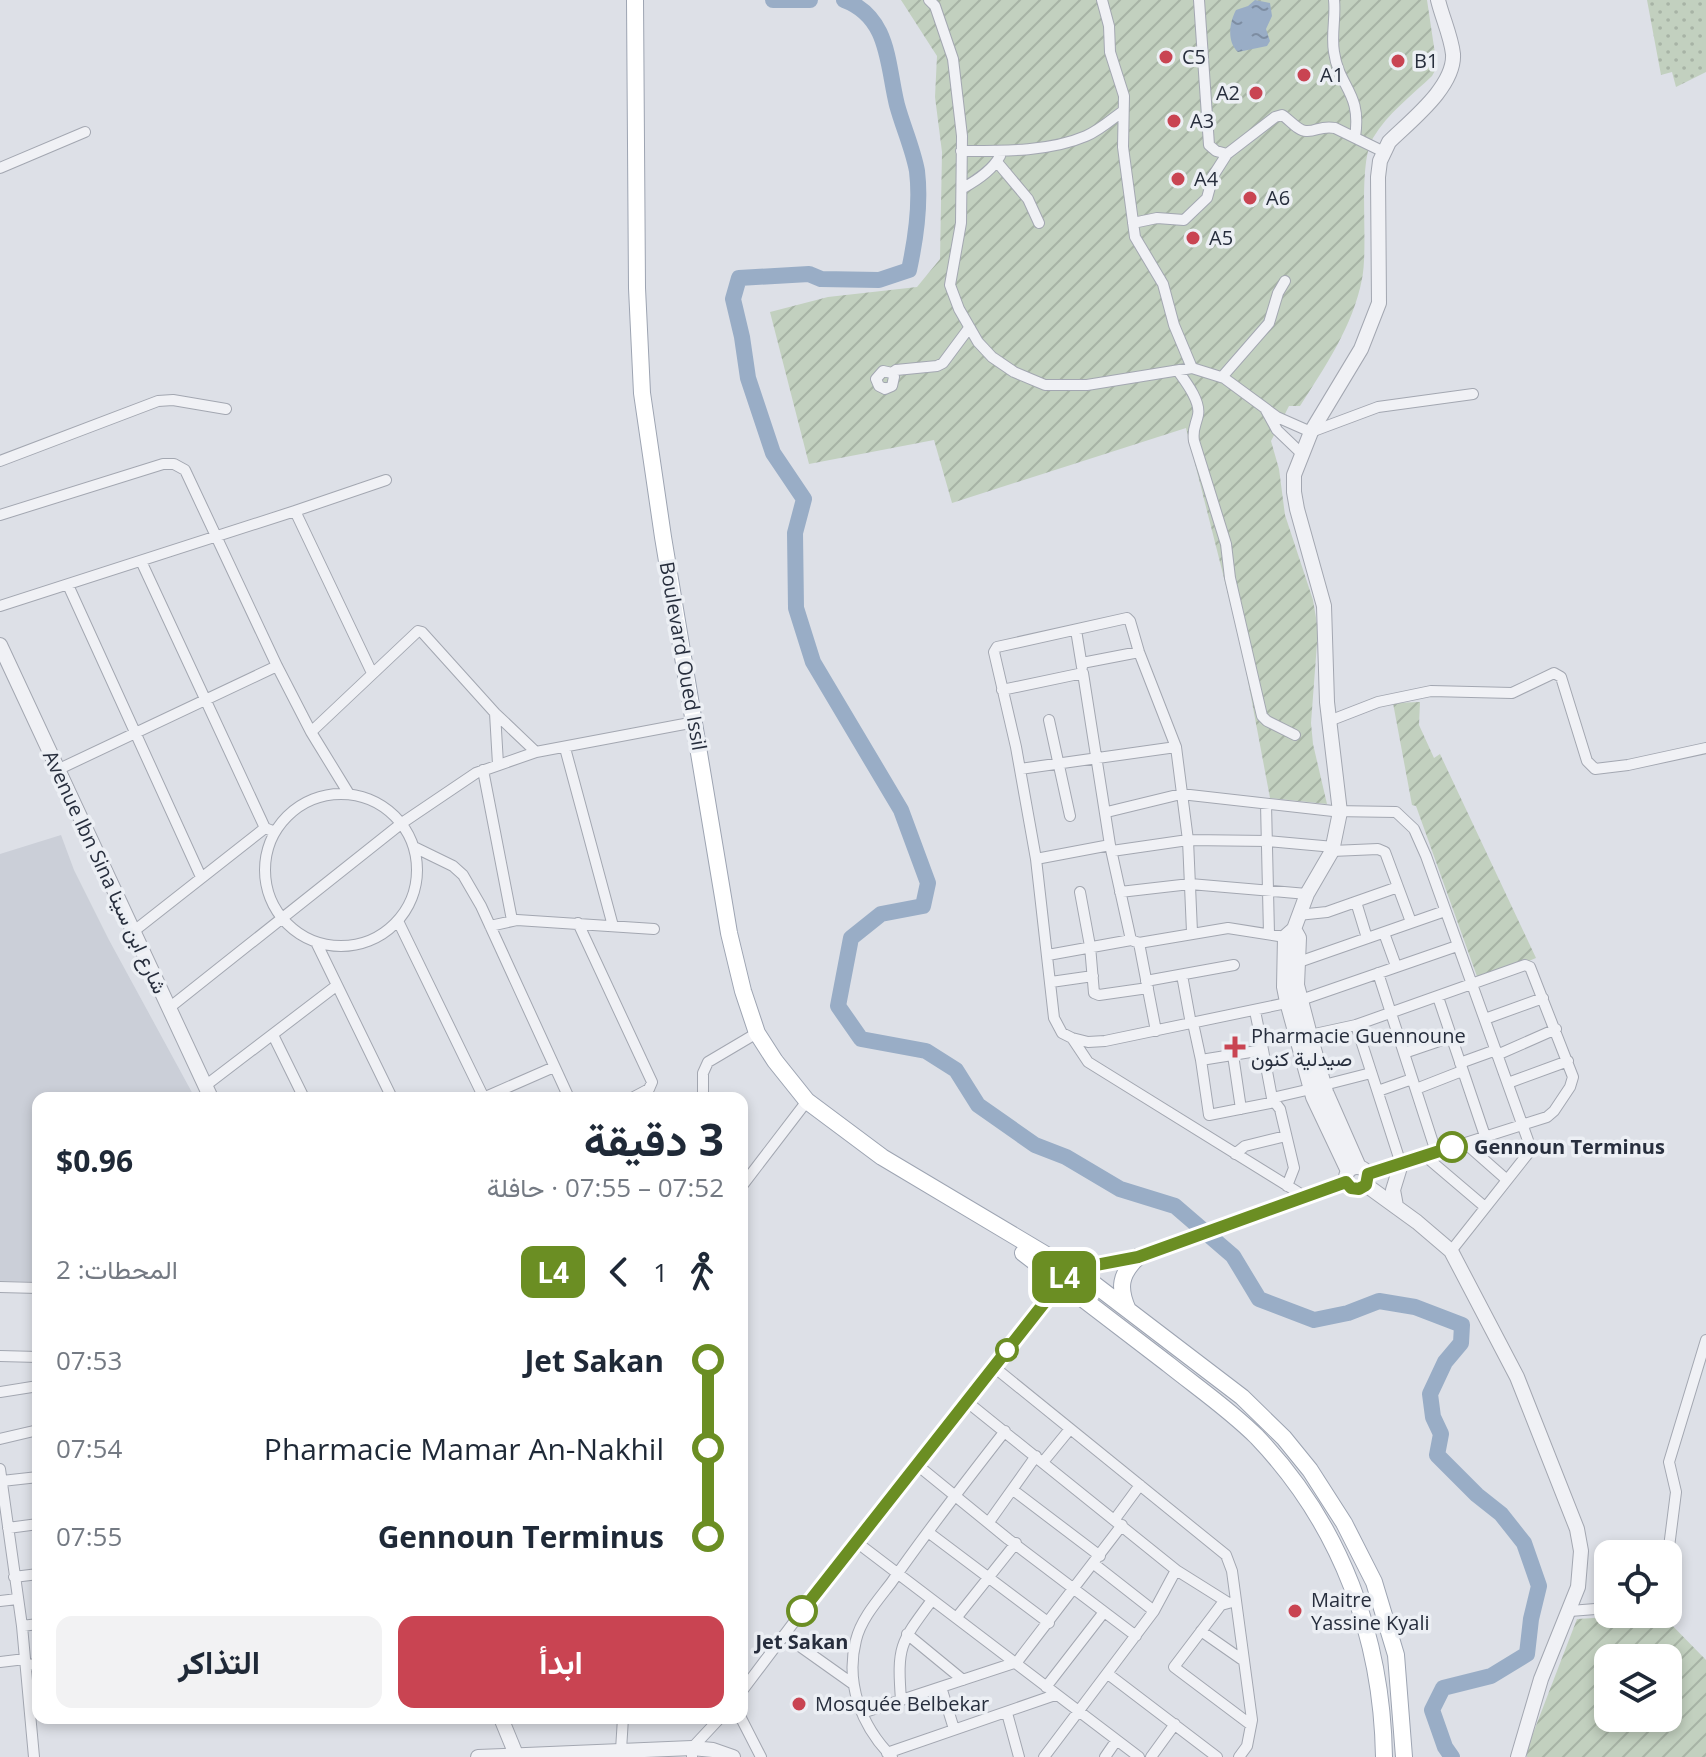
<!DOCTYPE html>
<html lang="ar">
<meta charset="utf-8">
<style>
:root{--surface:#fff;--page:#f2f2f3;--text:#1f2937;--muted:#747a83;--accent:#c94452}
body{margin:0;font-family:"Open Sans",Vazirmatn,sans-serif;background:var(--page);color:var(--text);direction:rtl;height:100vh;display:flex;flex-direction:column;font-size:30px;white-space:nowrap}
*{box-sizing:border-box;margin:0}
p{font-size:26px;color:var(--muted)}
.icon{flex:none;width:44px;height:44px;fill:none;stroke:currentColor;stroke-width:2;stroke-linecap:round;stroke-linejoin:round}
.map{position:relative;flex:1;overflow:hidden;direction:ltr}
.sheet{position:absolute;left:32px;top:1092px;width:716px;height:632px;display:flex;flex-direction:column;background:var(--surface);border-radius:16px;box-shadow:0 4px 12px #0003;direction:rtl}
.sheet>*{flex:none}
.badge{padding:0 16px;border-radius:12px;font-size:28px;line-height:52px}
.buttons{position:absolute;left:1594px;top:1540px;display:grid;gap:16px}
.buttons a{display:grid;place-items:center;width:88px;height:88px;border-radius:16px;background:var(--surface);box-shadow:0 4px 12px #0003;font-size:40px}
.map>.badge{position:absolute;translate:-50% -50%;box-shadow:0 0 0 4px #fff}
.legs{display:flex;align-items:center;gap:12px;height:88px;padding:0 24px;font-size:26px}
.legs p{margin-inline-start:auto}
.summary{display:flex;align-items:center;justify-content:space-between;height:136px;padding:0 24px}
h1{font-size:44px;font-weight:700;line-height:60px}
.cta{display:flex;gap:16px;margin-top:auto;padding:16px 24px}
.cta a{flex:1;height:92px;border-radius:16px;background:var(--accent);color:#fff;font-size:32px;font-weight:700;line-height:92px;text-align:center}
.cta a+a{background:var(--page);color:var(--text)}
ul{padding:0 24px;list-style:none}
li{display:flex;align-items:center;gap:28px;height:88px;font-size:30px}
li i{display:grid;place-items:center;width:12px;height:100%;margin:0 10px;background:currentColor}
li i::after{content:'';width:20px;height:20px;margin:-10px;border:6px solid;border-radius:50%;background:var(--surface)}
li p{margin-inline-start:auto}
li:first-child i{background:linear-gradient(#0000 50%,currentColor 0)}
li:last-child i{background:linear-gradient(currentColor 50%,#0000 0)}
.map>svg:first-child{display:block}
.built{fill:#cbcfd8}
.grass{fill:url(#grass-dots)}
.garden{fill:url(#garden-furrows);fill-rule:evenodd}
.water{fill:url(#water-ripples)}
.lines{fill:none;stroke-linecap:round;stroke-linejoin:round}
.river{stroke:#99adc6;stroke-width:16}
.minor-casing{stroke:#a3a7b1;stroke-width:12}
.tertiary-casing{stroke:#a3a7b1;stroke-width:16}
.primary-casing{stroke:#9da4b2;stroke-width:18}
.minor{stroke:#f0f1f5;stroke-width:10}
.tertiary{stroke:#f0f1f5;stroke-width:14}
.primary{stroke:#fff;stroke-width:16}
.line-1-casing{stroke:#fff;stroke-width:18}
.line-1{stroke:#6b8e23;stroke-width:12}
.poi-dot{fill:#c94452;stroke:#eceff4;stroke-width:3}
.stop-1-dot{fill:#fff;stroke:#6b8e23;stroke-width:4}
.labels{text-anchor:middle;stroke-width:7;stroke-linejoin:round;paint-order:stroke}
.poi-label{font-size:20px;fill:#272e3d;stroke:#eceff4;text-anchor:start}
.street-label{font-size:20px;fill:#272e3d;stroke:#eceff4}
.stop-label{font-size:20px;font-weight:bold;fill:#272e3d;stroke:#eceff4;text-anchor:start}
</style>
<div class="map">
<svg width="1706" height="1757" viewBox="0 0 1706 1757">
<defs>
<pattern id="grass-dots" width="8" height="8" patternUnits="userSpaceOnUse" patternTransform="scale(2)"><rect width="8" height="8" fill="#c2d0bf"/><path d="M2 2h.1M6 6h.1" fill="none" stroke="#a7b3a5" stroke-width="1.8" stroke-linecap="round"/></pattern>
<pattern id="garden-furrows" width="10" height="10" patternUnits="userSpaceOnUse" patternTransform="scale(2)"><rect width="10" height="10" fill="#c2d0bf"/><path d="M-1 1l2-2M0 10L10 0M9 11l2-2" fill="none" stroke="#a7b3a5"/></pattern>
<pattern id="water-ripples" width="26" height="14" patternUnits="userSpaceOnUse" patternTransform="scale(2)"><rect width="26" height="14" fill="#99adc6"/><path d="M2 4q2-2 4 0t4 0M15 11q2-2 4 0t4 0" fill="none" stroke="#7d8da2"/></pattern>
</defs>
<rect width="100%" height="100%" fill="#dde0e7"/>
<path class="built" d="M61 835 74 870 109 940 195 1098H38V1282L0 1281V854Z"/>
<path class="grass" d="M1647 0H1706V72L1676 87 1672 72 1661 75Z"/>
<path class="garden" d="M901 0H1427L1437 67 1432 76C1412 95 1387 114 1373 138 1357 166 1369 244 1362 279 1353 326 1325 367 1300 406H1289L1271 441 1279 469 1285 515 1313 600 1318 630 1311 723 1313 744 1327 804 1270 798 1242 649 1186 428 952 503 934 440 809 464 770 312 828 297 917 287 940 259 942 152 935 97 937 56Z
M1420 702 1419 725 1434 758 1440 754 1536 958 1479 982 1416 806 1412 805 1393 703Z
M1661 1614 1706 1660V1757H1527V1749L1577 1619ZM1608 1658H1668V1718H1608Z"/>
<path class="water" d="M1255 0 1270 3 1272 16 1266 29 1270 41 1267 46 1238 52C1227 42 1229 23 1236 10L1248 6Z"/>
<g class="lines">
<path class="river" d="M773 0H810
M844 0C890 17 887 65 897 105 903 127 913 149 917 171 921 204 916 238 909 270L879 280 821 279 809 274 739 278 733 299 742 337 748 378 773 453 804 499 795 533 796 608 813 662 901 810 928 883 923 906 881 914 851 938 838 1006 861 1039 926 1051 956 1070 978 1105 1035 1145 1066 1157 1120 1189 1175 1206 1233 1256 1259 1299 1314 1320 1348 1313 1379 1301 1415 1307 1462 1325 1461 1343 1445 1362 1430 1394 1433 1417 1441 1434 1437 1455 1477 1495 1501 1514 1524 1543 1539 1586 1531 1619 1527 1654 1491 1676 1443 1688 1432 1710 1445 1747 1452 1757"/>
<g class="minor-casing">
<path id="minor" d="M929 0 935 6 953 59 962 136 961 223 950 285 959 309 978 342 992 357 1014 372 1045 385H1087L1192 368
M1102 0 1109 26 1110 52 1124 96 1123 147 1135 237 1163 284 1174 325 1192 368 1224 378 1277 417 1311 432 1378 407 1473 394
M1199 0 1209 145 1216 151 1227 154 1275 117 1282 115C1289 119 1298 131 1306 131 1316 132 1321 125 1335 128L1384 152
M1334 0C1336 17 1331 35 1334 52 1339 88 1362 92 1355 137
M961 151C1001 151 1049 152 1086 136 1100 130 1112 119 1123 111
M997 162 1028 199 1039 223
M0 168 85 132
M963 188C976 181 993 169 1000 156
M1133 223 1157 218 1184 220 1207 198 1213 176 1227 154
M1178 371C1185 381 1201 401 1198 415 1196 425 1192 429 1194 441L1226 544 1230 578 1262 716 1267 721 1295 735
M892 373 894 377 892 386 885 389 879 386 876 379 883 371 892 373 896 370 937 366 943 363 969 328
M1222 377 1269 323 1278 293 1285 281
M1266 410 1277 430 1301 453
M0 461 158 401 173 400 226 409
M295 511 386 480
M0 515 163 464H174L185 470 277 666 311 732 349 794
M141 561 265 828 275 832
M68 585 201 877
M0 606 295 511 372 673
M1076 630 1082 667
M1082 663 1139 652
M1002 690 1083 673 1110 845 1131 940
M495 713 498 764
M1049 720 1070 816
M1329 721 1378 702 1431 691 1512 693 1554 673 1561 677 1587 761 1595 769 1628 765 1706 748
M311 732 418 631 422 632 495 713 536 752
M565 748 613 926
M1020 769 1176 747
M57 770 277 666
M483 770 512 920
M265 870a76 76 0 1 1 152 0a76 76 0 1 1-152 0Z
M1266 804 1269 934
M1107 812 1181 794 1333 811 1396 812 1414 829 1426 856 1530 1146V1151L1451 1251
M414 847 453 866 463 875 481 906 569 1098
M1112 851 1188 840 1268 841 1334 847
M1332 851 1378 849 1385 852 1411 922
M1036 859 1110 845
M1080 892 1090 946 1094 993 1099 995 1148 988
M1120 892 1190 884 1307 894
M1356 902 1367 938
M1298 915 1327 912 1398 887
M398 921 484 1098
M578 923 652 1082 649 1089 632 1098
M490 926 517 920 654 929
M134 931 265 828
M1192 932 1188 840 1176 747 1139 652 1130 621 1127 618 997 647 994 652 1016 747 1036 859 1054 1018 1062 1033 1072 1038 1088 1042 1105 1041 1301 1000 1457 946
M1384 933 1396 966
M316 942 392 1098
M1139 943 1156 1031
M1048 955 1131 940 1139 943 1228 928 1285 937
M1296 963 1445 911
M1378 973 1436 1152
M1182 975 1191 1024
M1146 981 1234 965
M1051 982 1093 976
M1438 997 1485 1136
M169 1008 402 823 476 773 536 752 695 722
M1255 1011 1263 1050
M1485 1019 1543 998
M1193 1023 1201 1060 1263 1050 1272 1098 1311 1089
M1356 1025 1401 1164
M273 1035 304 1098
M1310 1035 1356 1025 1525 965 1530 967 1573 1077 1570 1087 1554 1111 1547 1117 1368 1174
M1072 1038 1088 1062 1304 1196
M1404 1053 1451 1037
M1233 1055 1241 1109
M1497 1055 1556 1029
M1201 1060 1209 1115 1275 1102
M1460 1063 1496 1050
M1508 1083 1568 1061
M1324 1085 1371 1073
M205 1086 336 986
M1416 1089 1462 1071
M1378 1091 1412 1079
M483 1098 554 1067
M703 1098V1073L708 1062 757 1033
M1273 1100 1280 1109 1294 1168 1287 1186
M1465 1143 1507 1180
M1235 1154 1245 1146 1286 1136
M1425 1156 1485 1207
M742 1186 807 1101
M0 1287 38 1288
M0 1356 38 1357
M994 1367 1226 1555 1232 1571 1252 1720 1247 1746 1239 1757
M0 1392 38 1386
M966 1401 1176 1570 1154 1611 1044 1757
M0 1439 38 1430
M1043 1462 1070 1429
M916 1464 1008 1539 1136 1636
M0 1469 22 1626 34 1757
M2 1481 38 1477
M1013 1490 1100 1556
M1115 1519 1140 1485
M989 1522 1036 1456
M8 1528 38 1524
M928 1532 1049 1623
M855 1541 1139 1757
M1668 1555 1676 1492 1669 1462 1706 1340
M1094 1564 1154 1611
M1176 1570 1227 1602
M14 1577 38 1574
M0 1601 17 1599
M1236 1601 1221 1605 1174 1667 1251 1725
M1570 1611 1608 1608
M957 1617 1016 1543
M22 1626 38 1624
M1201 1631 1244 1661
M907 1634 963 1680
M784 1635 853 1684
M0 1662 25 1659
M26 1665 38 1664
M1108 1674 1217 1757
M941 1687 954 1729
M1046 1687 1104 1612
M742 1691 855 1541 1070 1270 1138 1257 1346 1182
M901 1700C897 1646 900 1643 932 1600
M862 1713 1017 1662 1122 1525
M1007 1713 1019 1757
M741 1718 761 1757
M621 1750 623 1718
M887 1753 1055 1695
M692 1757V1748L720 1718
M892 1757C861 1726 845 1683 856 1640 861 1619 878 1600 891 1583 927 1531 966 1481 1005 1431
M1105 1757 1116 1741
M1151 1757 1175 1724"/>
</g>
<g class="tertiary-casing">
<path id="tertiary" d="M0 645 211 1098
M1294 929 1299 938 1297 985 1310 1035 1326 1092 1359 1167
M1346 1178a11 11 0 1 1 22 0a11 11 0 1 1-22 0Z
M1348 1171 1313 1097 1287 1002 1284 987 1285 937 1294 929 1307 894 1332 851 1340 812 1327 702 1324 606 1297 509 1294 492V475L1311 432 1361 349 1379 303 1378 177 1380 161 1389 142C1410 121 1455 87 1453 54 1451 36 1442 17 1438 0
M1366 1185 1417 1222 1451 1251 1517 1377 1577 1529 1581 1551 1578 1587 1541 1679 1518 1757
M1396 1206 1393 1190 1401 1164
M501 1718 517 1757
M478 1757 692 1748 713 1750 733 1757"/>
</g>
<g class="primary-casing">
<path id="primary" d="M635 0 637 288 642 393 663 537 729 933 743 991 757 1033 775 1061 807 1101 882 1157 1090 1281 1242 1397 1284 1438 1310 1470 1344 1523 1374 1582 1396 1655 1404 1757
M1023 1253C1072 1290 1120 1327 1168 1364 1198 1388 1230 1410 1257 1437 1341 1525 1382 1637 1384 1757
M1128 1310C1118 1288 1120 1274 1138 1257"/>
</g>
<use href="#minor" class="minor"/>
<use href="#tertiary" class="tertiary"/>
<use href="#primary" class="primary"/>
</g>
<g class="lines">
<g class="line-1-casing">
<path id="line-1" d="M802 1611 1070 1270 1138 1257 1346 1182 1351 1188 1359 1189 1366 1185 1368 1174 1452 1147"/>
</g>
<use href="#line-1" class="line-1"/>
</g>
<g class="poi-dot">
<circle cx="1166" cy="57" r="8"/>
<circle cx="1398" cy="61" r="8"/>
<circle cx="1304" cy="75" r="8"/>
<circle cx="1256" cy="93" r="8"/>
<circle cx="1174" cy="121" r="8"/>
<circle cx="1178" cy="179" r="8"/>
<circle cx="1250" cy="198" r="8"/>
<circle cx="1193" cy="238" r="8"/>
<path d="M1231 1035h8v8h8v8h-8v8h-8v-8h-8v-8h8z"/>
<circle cx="1295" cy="1611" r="8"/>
<circle cx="799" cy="1704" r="8"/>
</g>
<g class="stop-1-dot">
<circle cx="1452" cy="1147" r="14"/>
<circle cx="1007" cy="1350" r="10"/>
<circle cx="802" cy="1611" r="14"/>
</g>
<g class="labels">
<g class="poi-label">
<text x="1182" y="64">C5</text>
<text x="1414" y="68">B1</text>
<text x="1320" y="82">A1</text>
<text x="1240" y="100" text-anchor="end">A2</text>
<text x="1190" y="128">A3</text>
<text x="1194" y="186">A4</text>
<text x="1266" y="205">A6</text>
<text x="1209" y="245">A5</text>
<text x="1251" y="1043">Pharmacie Guennoune<tspan x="1251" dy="23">صيدلية كنون</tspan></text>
<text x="1311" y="1607">Maitre<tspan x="1311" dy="23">Yassine Kyali</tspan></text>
<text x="815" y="1711">Mosquée Belbekar</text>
</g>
<g class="street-label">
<text transform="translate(683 656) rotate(80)" y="7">Boulevard Oued Issil</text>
<text transform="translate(105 872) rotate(65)" y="7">Avenue Ibn Sina شارع ابن سينا</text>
</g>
<g class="stop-label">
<text x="1474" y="1154">Gennoun Terminus</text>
<text x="802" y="1649" text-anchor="middle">Jet Sakan</text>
</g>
</g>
</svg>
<div class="buttons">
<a><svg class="icon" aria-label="locate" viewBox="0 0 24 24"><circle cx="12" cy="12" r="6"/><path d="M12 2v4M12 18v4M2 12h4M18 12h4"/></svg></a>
<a><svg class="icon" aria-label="layers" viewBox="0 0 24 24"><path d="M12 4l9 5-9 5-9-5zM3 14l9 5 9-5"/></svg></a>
</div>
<b class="badge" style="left:1064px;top:1277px;background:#6b8e23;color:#fff">L4</b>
<section class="sheet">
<div class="summary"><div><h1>3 دقيقة</h1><p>07:52 – 07:55 · حافلة</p></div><b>$0.96</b></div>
<div class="legs"><svg class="icon" aria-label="walk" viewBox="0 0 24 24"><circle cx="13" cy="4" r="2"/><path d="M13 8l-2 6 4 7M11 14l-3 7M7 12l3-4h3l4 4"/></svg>1<svg class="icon" aria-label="back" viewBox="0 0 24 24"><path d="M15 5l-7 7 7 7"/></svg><b class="badge" style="background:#6b8e23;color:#fff">L4</b><p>المحطات: 2</p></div>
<ul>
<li><i style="color:#6b8e23"></i><b>Jet Sakan</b><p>07:53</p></li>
<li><i style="color:#6b8e23"></i><span>Pharmacie Mamar An-Nakhil</span><p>07:54</p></li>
<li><i style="color:#6b8e23"></i><b>Gennoun Terminus</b><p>07:55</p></li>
</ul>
<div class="cta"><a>ابدأ</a><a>التذاكر</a></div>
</section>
</div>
